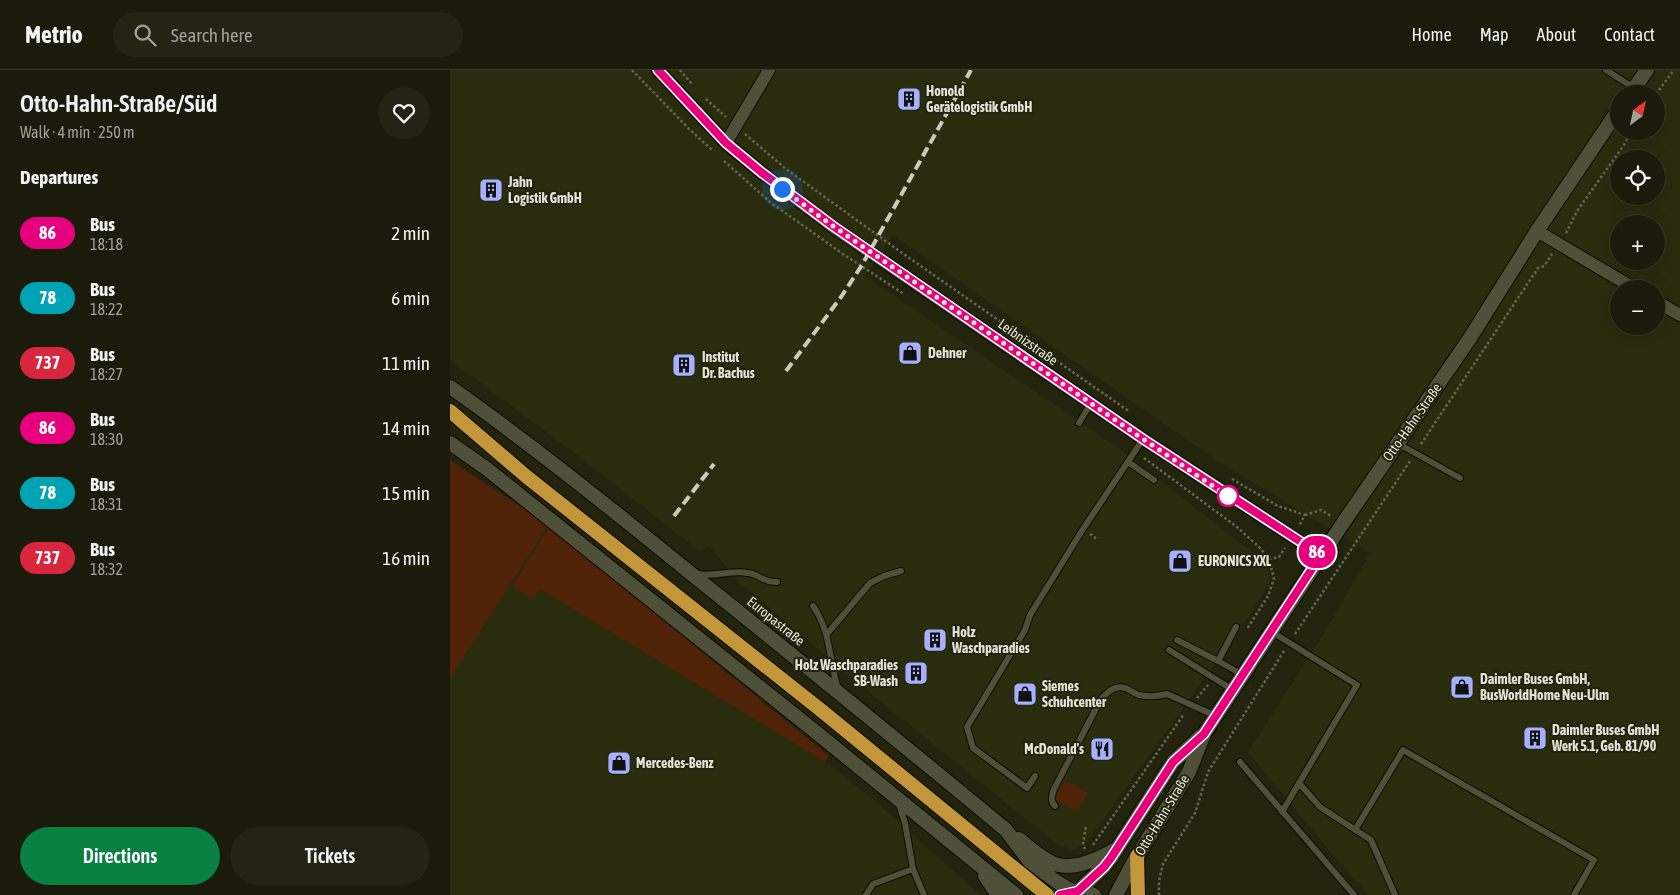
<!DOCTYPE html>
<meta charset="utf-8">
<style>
:root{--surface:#1a1b0a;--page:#232413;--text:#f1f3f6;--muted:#9fa19c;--line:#38392b;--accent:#0b8043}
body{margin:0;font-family:"Asap Condensed",sans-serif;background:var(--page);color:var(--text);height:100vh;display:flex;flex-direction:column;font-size:19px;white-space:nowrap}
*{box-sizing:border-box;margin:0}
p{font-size:16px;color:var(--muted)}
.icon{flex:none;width:28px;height:28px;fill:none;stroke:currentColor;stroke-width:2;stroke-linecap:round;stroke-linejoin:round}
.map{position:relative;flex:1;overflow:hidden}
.panel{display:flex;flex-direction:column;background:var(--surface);width:450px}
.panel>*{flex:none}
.badge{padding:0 10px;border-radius:16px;font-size:18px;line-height:32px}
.needle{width:32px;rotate:33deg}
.fabs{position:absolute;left:1160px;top:15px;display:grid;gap:10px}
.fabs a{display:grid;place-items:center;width:55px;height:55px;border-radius:50%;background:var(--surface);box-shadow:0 5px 20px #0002,0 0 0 1px var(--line);font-size:25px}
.you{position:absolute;width:25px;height:25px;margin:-12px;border:4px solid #fff;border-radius:50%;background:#1a73e8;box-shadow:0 0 0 8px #1a73e833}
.map>.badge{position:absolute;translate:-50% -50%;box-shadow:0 0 0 2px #fff}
h2{padding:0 20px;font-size:19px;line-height:45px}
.round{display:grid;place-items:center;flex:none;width:52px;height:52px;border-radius:26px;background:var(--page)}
.summary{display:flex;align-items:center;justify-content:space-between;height:85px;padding:0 20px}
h1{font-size:24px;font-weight:600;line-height:38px}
.button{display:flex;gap:10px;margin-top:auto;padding:10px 20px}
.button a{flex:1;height:58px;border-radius:30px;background:var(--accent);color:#fff;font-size:20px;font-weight:600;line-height:58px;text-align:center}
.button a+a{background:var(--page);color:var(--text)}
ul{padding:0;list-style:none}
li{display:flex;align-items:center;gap:15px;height:65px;padding:0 20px}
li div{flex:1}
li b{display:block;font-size:19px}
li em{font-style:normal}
li .badge{min-width:55px;font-weight:700;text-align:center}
header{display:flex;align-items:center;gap:30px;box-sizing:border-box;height:70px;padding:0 25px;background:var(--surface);border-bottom:1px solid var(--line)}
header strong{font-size:24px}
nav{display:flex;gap:28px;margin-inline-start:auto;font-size:18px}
.search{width:350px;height:45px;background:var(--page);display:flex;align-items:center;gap:12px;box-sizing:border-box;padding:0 18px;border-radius:28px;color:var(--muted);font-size:19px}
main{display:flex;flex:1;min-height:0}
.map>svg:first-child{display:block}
.built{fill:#2a2c0e;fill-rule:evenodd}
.green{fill:#502208}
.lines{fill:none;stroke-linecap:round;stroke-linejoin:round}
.service-casing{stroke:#0c0d00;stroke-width:8}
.minor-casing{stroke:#0c0d00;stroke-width:14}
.tertiary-casing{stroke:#0c0d00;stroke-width:16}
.trunk-casing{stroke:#0c0d00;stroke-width:16}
.path{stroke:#666855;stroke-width:2.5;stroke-dasharray:2.5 2.5;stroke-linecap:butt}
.service{stroke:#4e5039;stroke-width:6}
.minor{stroke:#4e5039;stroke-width:12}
.tertiary{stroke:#4e5039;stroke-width:14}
.trunk{stroke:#c3963c;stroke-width:14}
.rail{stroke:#c9cbbb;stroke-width:4;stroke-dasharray:10 5;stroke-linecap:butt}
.trunk-bridge-casing{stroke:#0c0d00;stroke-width:16;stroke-linecap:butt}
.trunk-bridge{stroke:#c3963c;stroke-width:14}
.line-casing{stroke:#fff;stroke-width:11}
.line{stroke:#e6007e;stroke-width:8}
.walk{stroke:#e1e3d5;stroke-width:5;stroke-dasharray:0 9}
.stop-dot{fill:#fff;stroke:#e6007e;stroke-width:2.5}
.labels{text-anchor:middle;stroke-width:4;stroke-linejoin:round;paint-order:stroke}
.poi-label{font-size:14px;font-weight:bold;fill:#e1e3d5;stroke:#22240e;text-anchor:start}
.street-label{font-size:14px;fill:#e1e3d5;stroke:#22240e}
</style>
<header>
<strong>Metrio</strong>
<div class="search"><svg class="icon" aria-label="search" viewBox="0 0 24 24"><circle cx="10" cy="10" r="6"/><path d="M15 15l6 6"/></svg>Search here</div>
<nav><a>Home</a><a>Map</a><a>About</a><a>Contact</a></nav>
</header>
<main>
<section class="panel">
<div class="summary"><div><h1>Otto-Hahn-Straße/Süd</h1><p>Walk · 4 min · 250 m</p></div><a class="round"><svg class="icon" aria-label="heart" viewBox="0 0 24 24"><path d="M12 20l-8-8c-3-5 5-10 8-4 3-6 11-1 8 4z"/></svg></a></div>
<h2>Departures</h2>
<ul>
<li><span class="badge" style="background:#e6007e;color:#fff">86</span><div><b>Bus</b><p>18:18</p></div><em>2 min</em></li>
<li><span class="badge" style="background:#00a3b4;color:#fff">78</span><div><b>Bus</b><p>18:22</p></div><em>6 min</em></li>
<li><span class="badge" style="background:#d7263d;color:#fff">737</span><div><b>Bus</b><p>18:27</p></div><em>11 min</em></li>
<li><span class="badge" style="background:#e6007e;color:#fff">86</span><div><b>Bus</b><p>18:30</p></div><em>14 min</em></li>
<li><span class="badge" style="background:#00a3b4;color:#fff">78</span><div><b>Bus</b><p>18:31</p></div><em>15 min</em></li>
<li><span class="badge" style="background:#d7263d;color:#fff">737</span><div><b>Bus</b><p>18:32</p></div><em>16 min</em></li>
</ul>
<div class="button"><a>Directions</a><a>Tickets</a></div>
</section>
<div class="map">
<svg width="1230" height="825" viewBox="0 0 1230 825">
<rect width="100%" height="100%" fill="#22240e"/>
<path class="built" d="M0 0H1230V825H918L876 777 798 682 873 565 920 483 769 392 443 165 415 206 674 382 817 494 819 513 804 539 638 771 624 780 608 775 404 610 289 512 259 476 249 481 135 391 0 290ZM1169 24H1206V61H1169ZM1169 89H1206V126H1169ZM1169 154H1206V191H1169ZM1169 219H1206V256H1169Z
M0 390 99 457 375 692 422 728 530 825H0Z"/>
<path class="green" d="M0 390 98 455 0 609Z
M99 457 379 686 375 692 90 519 83 529 62 517Z
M615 710 638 723 627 742 604 729Z"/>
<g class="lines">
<g class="service-casing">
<path id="service" d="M1156 0 1184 18
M629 353 641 333
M947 373 1010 408
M678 392 704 410
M247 504C264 507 282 500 298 503 310 504 313 513 327 512
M363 536C381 561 379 591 388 619
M786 557 768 591 793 605
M822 562 907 615 832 742
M377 564 420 513 434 506 451 501
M727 570 768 591
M719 580 783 620
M790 692 904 825
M585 706 577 718 523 678 517 657 575 560 580 545 633 459 693 369
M849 713 870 737 921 770 945 825
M449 734 455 753 463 799 474 825
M605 736C600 731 602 725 604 719L651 629C658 622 664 615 675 618 680 619 684 624 689 625 698 627 709 626 717 624L766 646
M905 760 953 680 1144 790 1124 825
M416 825 423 814 463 799"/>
</g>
<g class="minor-casing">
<path id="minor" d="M208 0 276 73 311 102 383 157 693 369 871 485
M276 73 319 0
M1087 161 1185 219
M1206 231 1230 245"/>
</g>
<g class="tertiary-casing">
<path id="tertiary" d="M1180 24 1197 0
M0 317C88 379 170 446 254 514 355 595 456 677 556 760L580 792 607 812 622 821
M0 373 37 399 367 663 566 825
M569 769C580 778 594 791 608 795 626 799 649 789 664 780
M535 806 548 825
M622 821 636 822 644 825
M628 821 654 797 661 788 723 692 751 666
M666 825 683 793 739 702 754 664 893 453 1020 268 1087 161 1169 39"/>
</g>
<g class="trunk-casing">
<path id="trunk" d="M0 341 77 407 372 641
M687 786 688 825"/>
</g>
<path class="path" d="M182 0 238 58 262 80
M230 0 242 14
M1206 24 1224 0
M256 29 276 47
M295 64 336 99 455 185 680 342
M274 91 320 132 393 184 454 224
M1116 163 1127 141 1174 75 1181 61
M971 374 1088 198 1094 196 1102 184
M694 388 787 457 810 478 819 489 824 509 818 526 797 559
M782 409 828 436 855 445 849 456
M855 445 871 440 881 446
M640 464 648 470
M819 489 829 487 835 478
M845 564 960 391
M747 628 758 615
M643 775 734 644
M635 779 633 774 636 756
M709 825V811L713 794 745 743 758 702 834 581"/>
<use href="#service" class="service"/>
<use href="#minor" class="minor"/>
<use href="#tertiary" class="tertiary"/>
<use href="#trunk" class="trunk"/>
<path class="rail" d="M336 301 391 227 412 195 521 0
M224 446 264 394"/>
<g class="trunk-bridge-casing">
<path id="trunk-bridge" d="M372 641 597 825"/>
</g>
<use href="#trunk-bridge" class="trunk-bridge"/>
</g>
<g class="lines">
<g class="line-casing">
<path id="line" d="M208 0 276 73 311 102 383 156 693 369 871 485 754 664 723 692 661 788 654 797 628 821 610 825"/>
</g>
<use href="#line" class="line"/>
<path class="walk" d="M332 119 383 156 693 369 778 426"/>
</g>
<defs>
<g id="building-square" transform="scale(1.25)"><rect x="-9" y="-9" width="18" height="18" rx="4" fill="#a5b1fc" stroke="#22240e"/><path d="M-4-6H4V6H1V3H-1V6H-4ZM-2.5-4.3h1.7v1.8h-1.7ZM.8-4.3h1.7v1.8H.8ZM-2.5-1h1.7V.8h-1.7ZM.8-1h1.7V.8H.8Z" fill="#111"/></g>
<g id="shop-square" transform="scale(1.25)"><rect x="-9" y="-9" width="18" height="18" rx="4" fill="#a5b1fc" stroke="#22240e"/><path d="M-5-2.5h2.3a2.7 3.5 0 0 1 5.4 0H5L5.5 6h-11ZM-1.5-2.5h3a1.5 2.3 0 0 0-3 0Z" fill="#111"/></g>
<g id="restaurant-square" transform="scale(1.25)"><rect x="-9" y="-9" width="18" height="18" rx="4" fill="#a5b1fc" stroke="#22240e"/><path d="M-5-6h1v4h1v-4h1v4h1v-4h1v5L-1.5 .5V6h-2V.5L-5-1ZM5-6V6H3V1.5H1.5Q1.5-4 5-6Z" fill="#111"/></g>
</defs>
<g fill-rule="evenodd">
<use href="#building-square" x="459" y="29"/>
<use href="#building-square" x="41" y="120"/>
<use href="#shop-square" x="460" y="283"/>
<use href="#building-square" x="234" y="295"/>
<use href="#shop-square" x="730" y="491"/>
<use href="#building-square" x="485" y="570"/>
<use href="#building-square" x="466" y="603"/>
<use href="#shop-square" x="1012" y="617"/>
<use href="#shop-square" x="575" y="624"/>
<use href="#building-square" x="1085" y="668"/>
<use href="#restaurant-square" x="652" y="679"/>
<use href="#shop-square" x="169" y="693"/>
</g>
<circle class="stop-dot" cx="778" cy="426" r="10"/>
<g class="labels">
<g class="poi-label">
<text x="476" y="26">Honold<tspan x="476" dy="16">Gerätelogistik GmbH</tspan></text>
<text x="58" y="117">Jahn<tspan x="58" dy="16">Logistik GmbH</tspan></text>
<text x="478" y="288">Dehner</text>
<text x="252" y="292">Institut<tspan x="252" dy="16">Dr. Bachus</tspan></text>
<text x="748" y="496">EURONICS XXL</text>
<text x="502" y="567">Holz<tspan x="502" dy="16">Waschparadies</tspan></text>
<text x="448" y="600" text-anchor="end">Holz Waschparadies<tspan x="448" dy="16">SB-Wash</tspan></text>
<text x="1030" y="614">Daimler Buses GmbH,<tspan x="1030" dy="16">BusWorldHome Neu-Ulm</tspan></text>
<text x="592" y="621">Siemes<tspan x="592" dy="16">Schuhcenter</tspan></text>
<text x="1102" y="665">Daimler Buses GmbH<tspan x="1102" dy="16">Werk 5.1, Geb. 81/90</tspan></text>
<text x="634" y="684" text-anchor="end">McDonald's</text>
<text x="186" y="698">Mercedes-Benz</text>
</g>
<g class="street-label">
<text transform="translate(578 272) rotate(35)" y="5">Leibnizstraße</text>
<text transform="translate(962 352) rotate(-55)" y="5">Otto-Hahn-Straße</text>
<text transform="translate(326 551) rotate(39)" y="5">Europastraße</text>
<text transform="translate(712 745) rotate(-59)" y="5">Otto-Hahn-Straße</text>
</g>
</g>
</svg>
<div class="fabs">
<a><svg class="needle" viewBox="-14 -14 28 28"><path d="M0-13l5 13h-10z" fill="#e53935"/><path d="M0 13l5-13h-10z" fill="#9fa19c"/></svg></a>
<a><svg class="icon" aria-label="locate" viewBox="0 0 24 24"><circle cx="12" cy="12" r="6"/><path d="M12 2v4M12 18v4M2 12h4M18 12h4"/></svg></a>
<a>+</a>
<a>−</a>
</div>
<div class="you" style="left:332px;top:119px"></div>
<b class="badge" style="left:867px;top:482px;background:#e6007e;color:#fff">86</b>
</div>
</main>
